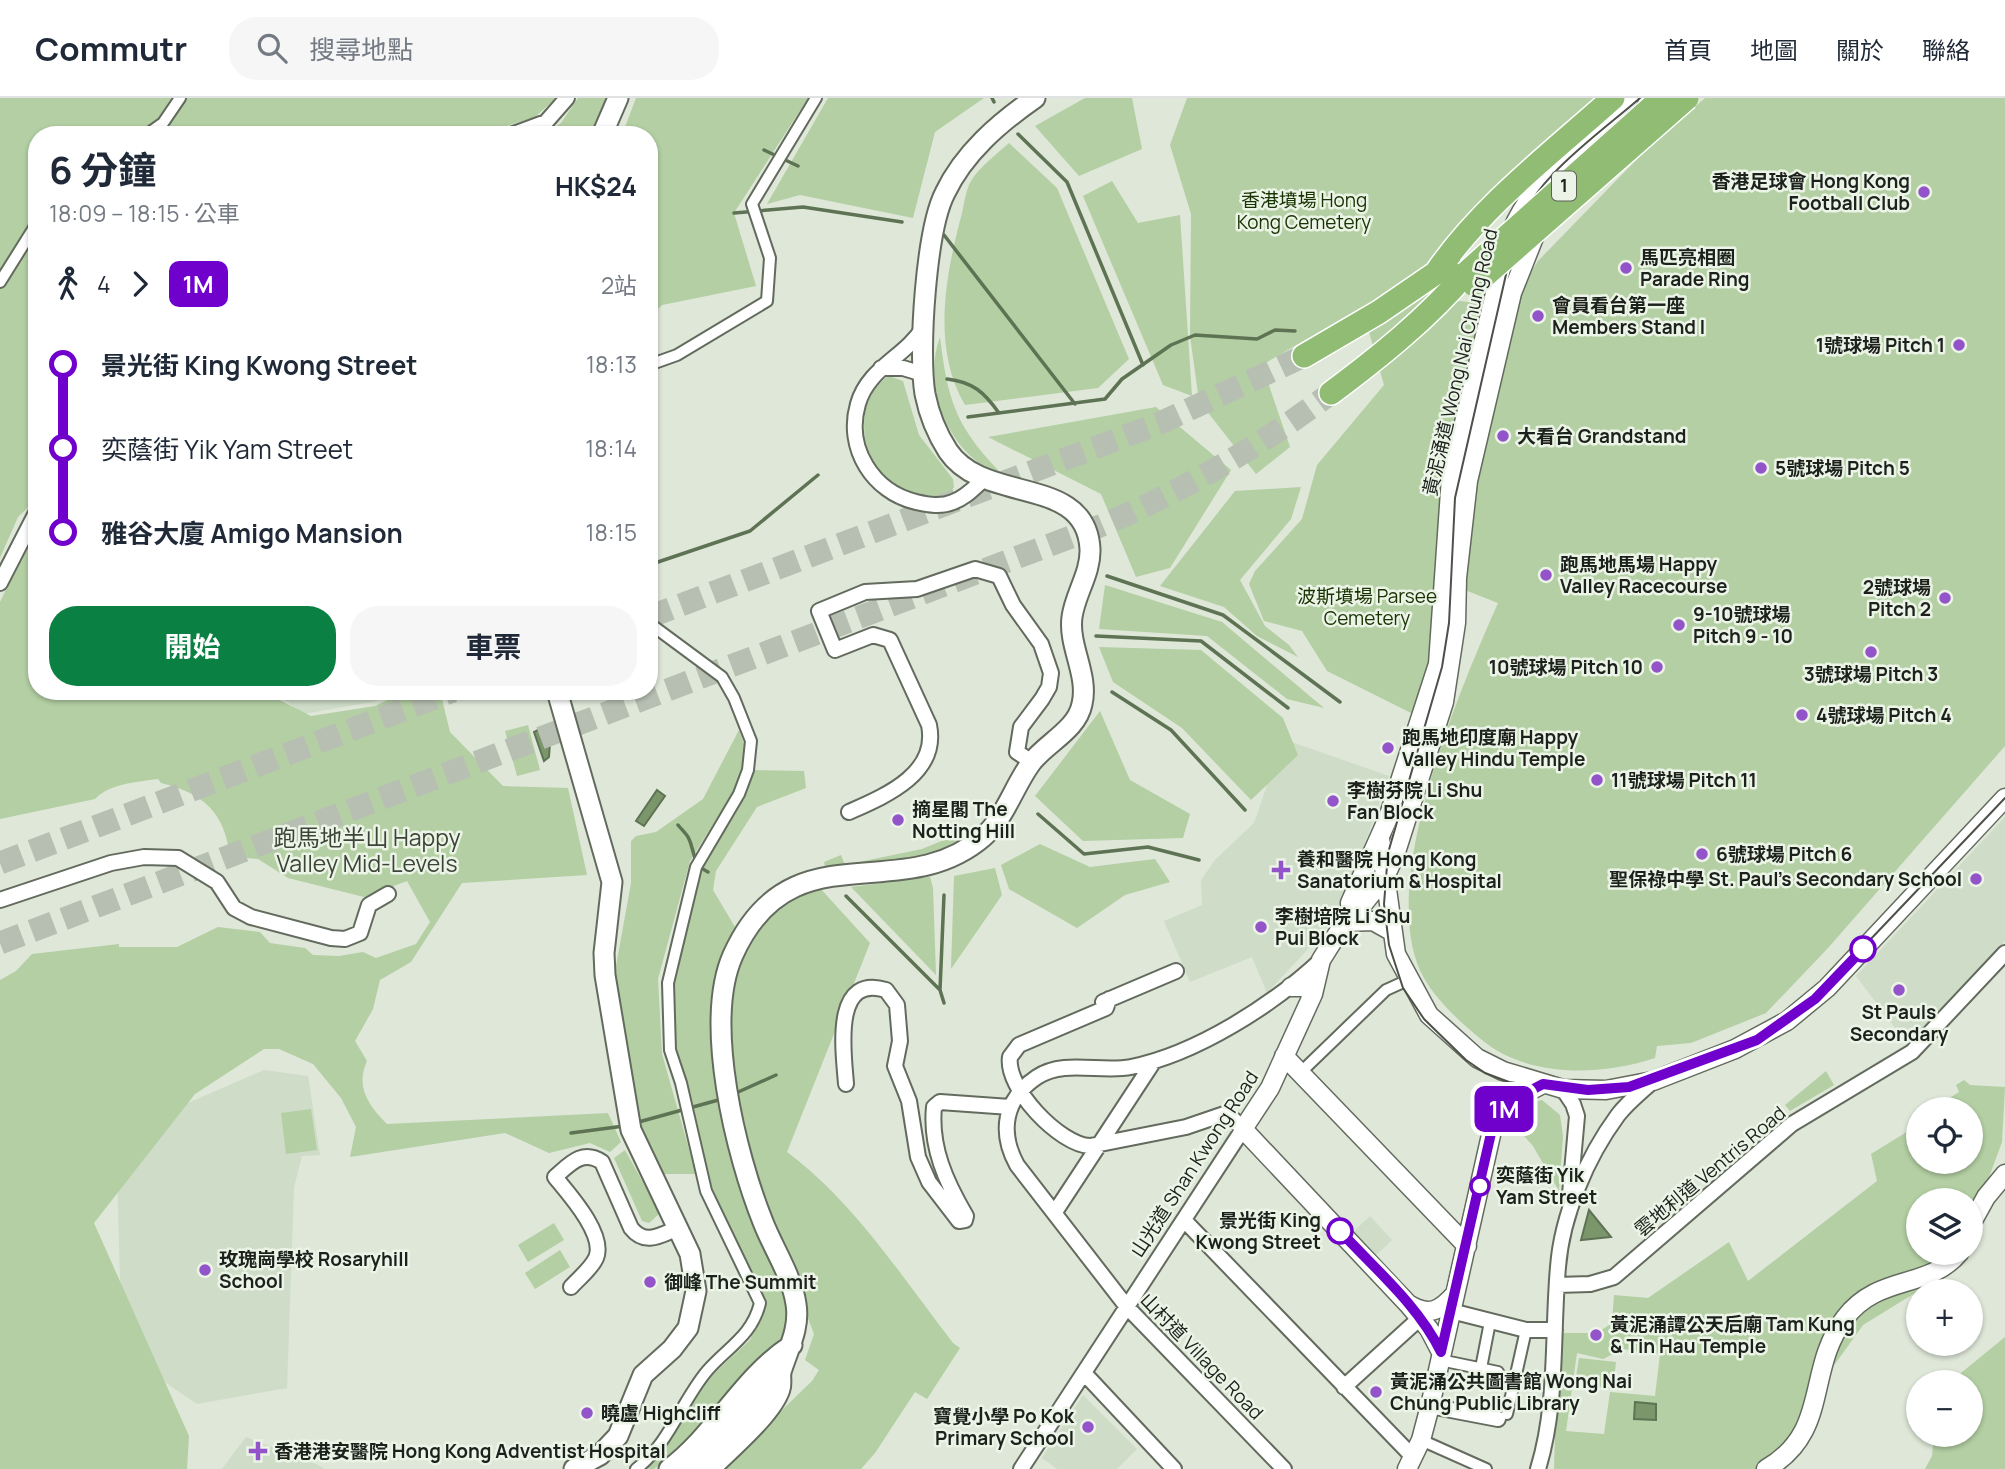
<!DOCTYPE html>
<html lang="zh-TW">
<meta charset="utf-8">
<style>
:root{--surface:#fff;--page:#f6f6f7;--text:#1f2937;--muted:#747a83;--line:#e0e1e3;--accent:#0b8043}
body{margin:0;font-family:Manrope,"Noto Sans TC",sans-serif;background:var(--page);color:var(--text);height:100vh;display:flex;flex-direction:column;font-size:26px;white-space:nowrap}
*{box-sizing:border-box;margin:0}
p{font-size:23px;color:var(--muted)}
.icon{flex:none;width:38px;height:38px;fill:none;stroke:currentColor;stroke-width:2;stroke-linecap:round;stroke-linejoin:round}
.map{position:relative;flex:1;overflow:hidden}
.side{position:absolute;left:28px;top:28px;width:630px;height:574px;display:flex;flex-direction:column;background:var(--surface);border-radius:28px;box-shadow:0 2px 5px #0004}
.side>*{flex:none}
.badge{padding:0 14px;border-radius:10px;font-size:24px;line-height:46px}
.tools{position:absolute;left:1906px;top:999px;display:grid;gap:14px}
.tools a{display:grid;place-items:center;width:77px;height:77px;border-radius:50%;background:var(--surface);box-shadow:0 2px 5px #0004;font-size:35px}
.map>.badge{position:absolute;translate:-50% -50%;box-shadow:0 0 0 4px #fff}
.legs{display:flex;align-items:center;gap:10px;height:77px;padding:0 21px;font-size:23px}
.legs p{margin-inline-start:auto}
.headline{display:flex;align-items:center;justify-content:space-between;height:119px;padding:0 21px}
h1{font-size:38px;font-weight:700;line-height:52px}
.cta{display:flex;gap:14px;margin-top:auto;padding:14px 21px}
.cta a{flex:1;height:80px;border-radius:28px;background:var(--accent);color:#fff;font-size:28px;font-weight:700;line-height:80px;text-align:center}
.cta a+a{background:var(--page);color:var(--text)}
ul{padding:0 21px;list-style:none}
li{display:flex;align-items:center;gap:24px;height:84px;font-size:26px}
li i{display:grid;place-items:center;width:10px;height:100%;margin:0 9px;background:currentColor}
li i::after{content:'';width:18px;height:18px;margin:-9px;border:5px solid;border-radius:50%;background:var(--surface)}
li p{margin-inline-start:auto}
li:first-child i{background:linear-gradient(#0000 50%,currentColor 0)}
li:last-child i{background:linear-gradient(currentColor 50%,#0000 0)}
header{display:flex;align-items:center;gap:42px;box-sizing:border-box;height:98px;padding:0 35px;background:var(--surface);border-bottom:2px solid var(--line)}
header strong{font-size:33px}
nav{display:flex;gap:38px;margin-inline-start:auto;font-size:24px}
.search{width:490px;height:63px;background:var(--page);display:flex;align-items:center;gap:18px;box-sizing:border-box;padding:0 24px;border-radius:28px;color:var(--muted);font-size:26px}
.map>svg:first-child{display:block}
.built{fill:#cedcc8}
.green{fill:#b3cfa3;fill-rule:evenodd}
.water{fill:#7a966a;stroke:#5e7353;stroke-width:2}
.lines{fill:none;stroke-linecap:round;stroke-linejoin:round}
.stream{stroke:#5e7353;stroke-width:3.5}
.trunk-tunnel{stroke:#b7bfb2;stroke-width:23;stroke-dasharray:23 11;stroke-linecap:butt}
.pedestrian-casing{stroke:#636b5e;stroke-width:14}
.minor-casing{stroke:#636b5e;stroke-width:18}
.tertiary-casing{stroke:#636b5e;stroke-width:21}
.secondary-casing{stroke:#636b5e;stroke-width:23}
.trunk-casing{stroke:#fff;stroke-width:26}
.pedestrian{stroke:#fff;stroke-width:10}
.minor{stroke:#fff;stroke-width:14}
.tertiary{stroke:#fff;stroke-width:18}
.secondary{stroke:#fff;stroke-width:19}
.trunk{stroke:#90bc74;stroke-width:23}
.tram{stroke:#4c5149;stroke-width:2}
.trunk-bridge-casing{stroke:#fff;stroke-width:26;stroke-linecap:butt}
.trunk-bridge{stroke:#90bc74;stroke-width:23}
.line-1-casing{stroke:#fff;stroke-width:16}
.line-1{stroke:#7000cc;stroke-width:10}
.poi-dot{fill:#9454c9;stroke:#ebf4e6;stroke-width:2.5}
.stop-1-dot{fill:#fff;stroke:#7000cc;stroke-width:3.5}
.labels{text-anchor:middle;stroke-width:5;stroke-linejoin:round;paint-order:stroke}
.shield{fill:#ebf4e6;stroke:#5b6059;stroke-width:2}
.shield-label{font-size:18px;font-weight:bold;fill:#1d211c}
.poi-label{font-size:19px;font-weight:bold;fill:#1d211c;stroke:#ebf4e6;text-anchor:start}
.park-label{font-size:19px;fill:#183301;stroke:#ebf4e6}
.street-label{font-size:19px;fill:#1d211c;stroke:#ebf4e6}
.stop-label{font-size:19px;font-weight:bold;fill:#1d211c;stroke:#ebf4e6;text-anchor:start}
.quarter-label{font-size:23px;fill:#3c4438;stroke:#ebf4e6}
</style>
<header>
<strong>Commutr</strong>
<div class="search"><svg class="icon" aria-label="search" viewBox="0 0 24 24"><circle cx="10" cy="10" r="6"/><path d="M15 15l6 6"/></svg>搜尋地點</div>
<nav><a>首頁</a><a>地圖</a><a>關於</a><a>聯絡</a></nav>
</header>
<div class="map">
<svg width="2005" height="1371" viewBox="0 0 2005 1371">
<rect width="100%" height="100%" fill="#dee7d8"/>
<path class="built" d="M273 593H395L373 604 303 616Z
M1283 641 1389 678 1349 790 1323 835 1267 895 1252 859 1190 884 1164 823 1202 807 1201 782 1215 762 1254 725Z
M2005 719V843L1908 947 1856 878Z
M264 972 308 978 320 1057 302 1058 294 1089 287 1290 197 1306 122 1255 116 1036Z
M1370 1118 1392 1142 1374 1159 1352 1135Z
M1083 1297 1137 1351 1117 1371H1057L1042 1360Z
M246 1339 316 1366 325 1371H222Z"/>
<path class="green" d="M0 0H556L535 19 478 37H37V401L18 419 0 460Z
M578 0H609L592 37H542L561 25Z
M636 0H808L734 115 756 188 662 207 649 220V37H622Z
M828 0H984L935 34 913 120 800 97 767 106Z
M1085 0H1132L1142 51 1079 78 1035 28Z
M1187 0H1607L1411 180 1434 200 1478 205 1476 217 1481 219 1442 379 1432 551 1413 616 1327 573 1302 533 1264 523 1249 486 1255 473 1302 421 1317 367 1384 287 1362 209 1262 267 1290 349 1256 376 1199 303 1190 238 1191 116 1170 47Z
M1705 0H2005V648L1828 850 1766 915 1691 945 1657 948 1655 960C1601 978 1528 980 1482 942 1461 925 1437 903 1424 880 1374 791 1459 594 1498 505L1460 490 1472 392 1517 206 1529 177 1538 163 1640 58Z
M1009 45 1057 90 1129 261 1098 290 965 307C932 251 945 179 961 119 964 109 965 93 971 83 979 69 997 56 1009 45Z
M1112 83 1138 125 1180 117 1192 298 1163 287 1083 98Z
M940 239C948 304 956 329 1003 377 950 361 921 289 940 239Z
M889 278 903 283 919 337 953 381 954 389 949 397C940 400 932 398 922 396 910 393 897 391 888 382 858 357 854 300 889 278Z
M1156 309 1231 372 1170 470 1136 479 1101 396 988 339Z
M1301 389 1291 421 1240 482 1265 528 1289 547 1298 559 1257 538 1224 509 1160 488 1235 393Z
M37 428V593H262L311 618 375 608 406 593H440L450 634 503 688 568 690 587 777 462 785 411 864 380 882 373 911 355 943 367 963C355 989 369 1008 387 1026L608 1015 621 1044 610 1054 590 1045 549 1055 505 1035 350 1059 356 1029 341 1000 313 966 279 951H264L195 996 94 1125 189 1338 187 1371H0V882L16 873 32 856 119 846V849H177L218 829 260 834 270 845 305 850 313 857 339 858 363 854 376 860 416 846 430 824 407 783 364 799 288 780 258 761 230 759C225 714 203 695 161 685L158 681C138 684 110 685 95 701L0 721V504Z
M1105 487 1222 524 1324 610 1287 601 1207 538 1099 531Z
M1099 549 1201 552 1283 620 1298 657 1251 702 1182 630 1113 584Z
M1100 613 1130 682 1190 716 1183 740 1083 743 1035 698Z
M528 627 540 672 517 678 505 633Z
M739 632 744 646 742 669 732 696 690 763 658 881 662 956 696 1076H657L639 1025 614 879 631 785V743L636 738 656 734 703 701Z
M753 672 804 673 806 690 757 709 716 773 713 792 738 834 716 934 787 1190 788 1242 761 1259 696 1338 654 1371H649L647 1369 707 1282 750 1242 767 1204 710 1091 673 951 671 885 702 763Z
M961 735 969 740 935 758 826 774 824 764 841 757 845 767 922 751Z
M1040 746 1090 769 1155 761 1170 784 1125 797 1077 830 1009 791 1001 767Z
M995 770 1002 797 951 871 954 778Z
M930 779 933 790 936 877 851 789Z
M819 789 870 845 787 1054C854 1104 902 1179 953 1245L960 1250 927 1301 915 1294 875 1355 861 1371H721L812 1283 819 1272 805 1262 814 1236 750 1068 728 955 726 899 751 834 781 802Z
M1826 973 1834 987 1790 1013 1785 1007Z
M1964 982 1970 987 2005 989 2002 1044 1971 1128 1970 1102H1918V1155H1960L1954 1171 1863 1227 1835 1266 1822 1278 1779 1371H1554L1555 1338 1548 1336 1555 1235H1597L1612 1225 1614 1197 1648 1200 1729 1144 1748 1183 1877 1083 1871 1056 1918 1027V1064H1970V1012L1941 1011 1943 1004 1959 994 1956 987ZM1623 1251 1660 1256 1655 1298 1610 1294 1604 1336 1566 1333 1577 1255 1603 1261Z
M1542 1002 1560 1017 1563 1038 1559 1093 1533 1048 1509 1021 1521 1007Z
M311 1011 317 1052 286 1056 281 1015Z
M625 1052 660 1115 649 1125 642 1123 614 1060Z
M554 1125 564 1142 528 1164 518 1147Z
M560 1152 570 1169 535 1191 525 1175Z
M2005 1239V1371H1925L1932 1358 1934 1337H1970V1284H1950Z
M1579 1260 1616 1264 1613 1291 1575 1285Z"/>
<path class="water" d="M548 627 551 629 549 659 544 663 534 634Z
M657 692 665 698 644 728 636 723Z
M1589 1112 1611 1139 1581 1142Z
M1635 1304 1656 1306V1322L1634 1321Z"/>
<g class="lines">
<path class="stream" d="M992 0 994 4
M1018 36 1067 84 1143 267
M764 52 798 68
M734 115 803 109 902 124
M944 137 1075 306
M947 281C973 284 984 294 999 315
M968 319 1105 301 1122 281 1171 247 1195 237 1257 241 1275 232 1295 233
M649 467 750 433 818 377
M1107 478 1223 517 1340 604
M1096 538 1201 543 1288 610
M1112 594 1171 632 1245 712
M1038 716 1084 756 1148 749 1199 762
M678 727C681 731 687 736 689 741 695 754 692 766 708 774
M846 798 940 892
M944 905 940 892 944 797
M736 995 776 977
M635 1025 722 1001
M571 1035 624 1028"/>
<path class="trunk-tunnel" d="M649 519 1160 325 1304 258
M0 765 453 593
M0 845 1100 428C1183 393 1259 349 1331 295"/>
<g class="pedestrian-casing">
<path id="pedestrian" d="M146 37 163 25 180 0
M0 184 37 125
M649 267 677 257 767 203 770 160 752 106 816 0
M1300 975 1386 892 1408 882
M1440 1262 1498 1274
M1481 1270 1490 1224
M1507 1316 1526 1232
M1421 1342 1486 1371
M636 1371C669 1346 681 1304 707 1273 728 1249 752 1238 760 1205L706 1093 681 985 670 952 668 885 696 769 739 696 748 672 751 643 734 600 722 579 649 525"/>
</g>
<g class="minor-casing">
<path id="minor" d="M511 37 546 24 567 0
M923 230C905 259 868 270 858 306 845 350 873 394 916 404 929 407 941 409 953 404 965 400 974 390 983 382
M881 270H903L923 276
M0 485 37 413
M849 714C885 698 939 676 929 627L890 542 873 537 835 552 819 513 865 494 917 491 975 471 999 478 1013 507 1041 546 1051 575 1049 589 1042 601 1021 629 1017 654 1032 664
M0 802 111 765 144 759 178 760 217 784 234 810 251 819 331 840 345 841 360 835 369 807 388 796
M1103 904 1176 873
M846 986C844 957 831 875 886 892L897 907 900 943 895 968 909 1003 918 1059 929 1084 959 1123 965 1122 966 1118C946 1084 930 1049 934 1009L940 1004 1010 1009
M1563 991 1573 1006 1577 1018 1570 1096
M1055 1114 1154 963
M1184 1122 1413 1359
M1557 1187 1590 1186 1614 1179 1792 1026 1912 954 2005 855
M571 1189C579 1180 591 1171 596 1160 606 1137 569 1096 555 1079 570 1066 582 1051 602 1064L631 1130C645 1148 661 1137 678 1130
M1451 1213 1526 1232H1555
M1084 1275 1174 1371
M1344 1289 1420 1220
M1430 1308 1498 1321
M1021 1371 1243 1031 1227 1015 1186 1029 1090 1048C1060 1047 1005 990 1010 959L1019 947 1106 910 1109 901
M1284 1371 1127 1209 1017 1067C999 1034 1004 1001 1037 979 1064 961 1101 975 1131 969 1196 956 1273 907 1321 862
M1538 1371C1558 1306 1552 1236 1558 1169 1562 1117 1587 1059 1618 1017 1628 1004 1641 994 1653 983"/>
</g>
<g class="tertiary-casing">
<path id="tertiary" d="M1512 132C1536 77 1586 40 1629 0
M1380 741 1396 856 1429 917 1477 960 1503 973 1563 991 1606 992 1653 983 1735 951 1787 923 1827 890 2005 700
M1351 814 1350 805 1388 720 1438 566 1451 379 1504 158
M1345 824 1373 823 1391 833
M1291 889H1304L1313 896
M1284 958 1467 1148
M1970 1128 1986 1099 2005 1076
M1408 1206C1429 1219 1440 1213 1455 1196
M1441 1254 1429 1231 1408 1206 1243 1031 1270 990 1313 896 1321 862 1351 814 1359 811 1385 779 1395 757 1444 604 1456 525 1457 480 1468 383 1512 195 1535 137
M1407 1371 1421 1342 1430 1308 1493 1028 1510 1003 1543 986
M1766 1371C1831 1334 1805 1272 1845 1220 1878 1176 1928 1192 1959 1155"/>
</g>
<g class="secondary-casing">
<path id="secondary" d="M602 37 618 0
M557 593 612 784 604 855 605 877 631 1032 690 1156 696 1193 688 1230 672 1251 643 1277 618 1338 600 1357 574 1371
M669 1371C716 1336 742 1279 792 1247
M690 1371 781 1272
M710 1371C729 1352 772 1316 780 1291 782 1286 780 1280 781 1274 788 1251 800 1231 796 1206 792 1178 773 1150 763 1124 736 1057 703 924 733 857 791 728 900 810 983 739 1005 720 1014 688 1031 665 1046 645 1077 632 1082 606 1089 577 1068 548 1072 519 1075 496 1091 475 1090 451 1086 376 984 407 948 353 937 336 929 316 925 296 918 254 926 132 945 95 964 55 999 25 1035 0"/>
</g>
<g class="trunk-casing">
<path id="trunk" d="M1438 172C1484 106 1553 54 1613 0
M1304 258 1379 214 1449 166
M1331 295C1378 260 1428 220 1466 175"/>
</g>
<use href="#pedestrian" class="pedestrian"/>
<use href="#minor" class="minor"/>
<use href="#tertiary" class="tertiary"/>
<use href="#secondary" class="secondary"/>
<use href="#trunk" class="trunk"/>
<path class="tram" d="M1640 0C1598 37 1530 82 1515 137L1455 400 1449 525 1442 569 1388 755 1384 806 1389 847 1403 890 1424 921 1466 962 1485 975 1509 984 1594 996 1654 987 1757 941 1809 906 2005 700"/>
<g class="trunk-bridge-casing">
<path id="trunk-bridge" d="M1466 175 1662 0
M1474 187 1687 0"/>
</g>
<use href="#trunk-bridge" class="trunk-bridge"/>
</g>
<g class="lines">
<g class="line-1-casing">
<path id="line-1" d="M1340 1133C1375 1171 1418 1207 1441 1254L1492 1031 1510 1003 1543 986 1588 992 1629 989 1757 942 1815 901 1863 851"/>
</g>
<use href="#line-1" class="line-1"/>
</g>
<g class="poi-dot">
<circle cx="1924" cy="94" r="7"/>
<circle cx="1626" cy="170" r="7"/>
<circle cx="1538" cy="218" r="7"/>
<circle cx="1959" cy="247" r="7"/>
<circle cx="1503" cy="338" r="7"/>
<circle cx="1761" cy="370" r="7"/>
<circle cx="1546" cy="477" r="7"/>
<circle cx="1945" cy="500" r="7"/>
<circle cx="1679" cy="527" r="7"/>
<circle cx="1871" cy="554" r="7"/>
<circle cx="1657" cy="569" r="7"/>
<circle cx="1802" cy="617" r="7"/>
<circle cx="1388" cy="650" r="7"/>
<circle cx="1597" cy="682" r="7"/>
<circle cx="1333" cy="703" r="7"/>
<circle cx="898" cy="722" r="7"/>
<circle cx="1702" cy="756" r="7"/>
<path d="M1277.5 761.5h7v7h7v7h-7v7h-7v-7h-7v-7h7z"/>
<circle cx="1976" cy="781" r="7"/>
<circle cx="1261" cy="829" r="7"/>
<circle cx="1899" cy="892" r="7"/>
<circle cx="205" cy="1172" r="7"/>
<circle cx="650" cy="1184" r="7"/>
<circle cx="1596" cy="1237" r="7"/>
<circle cx="1376" cy="1294" r="7"/>
<circle cx="587" cy="1315" r="7"/>
<circle cx="1088" cy="1329" r="7"/>
<path d="M254.5 1342.5h7v7h7v7h-7v7h-7v-7h-7v-7h7z"/>
</g>
<g class="stop-1-dot">
<circle cx="1863" cy="851" r="12"/>
<circle cx="1480" cy="1088" r="9"/>
<circle cx="1340" cy="1133" r="12"/>
</g>
<g class="labels">
<rect class="shield" x="1552" y="73.5" width="24" height="29" rx="5"/>
<g class="shield-label">
<text x="1564" y="94">1</text>
</g>
<g class="poi-label">
<text x="1910" y="90" text-anchor="end">香港足球會 Hong Kong<tspan x="1910" dy="22">Football Club</tspan></text>
<text x="1640" y="166">馬匹亮相圈<tspan x="1640" dy="22">Parade Ring</tspan></text>
<text x="1552" y="214">會員看台第一座<tspan x="1552" dy="22">Members Stand I</tspan></text>
<text x="1945" y="254" text-anchor="end">1號球場 Pitch 1</text>
<text x="1517" y="345">大看台 Grandstand</text>
<text x="1775" y="377">5號球場 Pitch 5</text>
<text x="1560" y="473">跑馬地馬場 Happy<tspan x="1560" dy="22">Valley Racecourse</tspan></text>
<text x="1931" y="496" text-anchor="end">2號球場<tspan x="1931" dy="22">Pitch 2</tspan></text>
<text x="1693" y="523">9-10號球場<tspan x="1693" dy="22">Pitch 9 - 10</tspan></text>
<text x="1643" y="576" text-anchor="end">10號球場 Pitch 10</text>
<text x="1871" y="583" text-anchor="middle">3號球場 Pitch 3</text>
<text x="1816" y="624">4號球場 Pitch 4</text>
<text x="1402" y="646">跑馬地印度廟 Happy<tspan x="1402" dy="22">Valley Hindu Temple</tspan></text>
<text x="1611" y="689">11號球場 Pitch 11</text>
<text x="1347" y="699">李樹芬院 Li Shu<tspan x="1347" dy="22">Fan Block</tspan></text>
<text x="912" y="718">摘星閣 The<tspan x="912" dy="22">Notting Hill</tspan></text>
<text x="1716" y="763">6號球場 Pitch 6</text>
<text x="1297" y="768">養和醫院 Hong Kong<tspan x="1297" dy="22">Sanatorium &amp; Hospital</tspan></text>
<text x="1962" y="788" text-anchor="end">聖保祿中學 St. Paul's Secondary School</text>
<text x="1275" y="825">李樹培院 Li Shu<tspan x="1275" dy="22">Pui Block</tspan></text>
<text x="1899" y="921" text-anchor="middle">St Pauls<tspan x="1899" dy="22">Secondary</tspan></text>
<text x="219" y="1168">玫瑰崗學校 Rosaryhill<tspan x="219" dy="22">School</tspan></text>
<text x="664" y="1191">御峰 The Summit</text>
<text x="1610" y="1233">黃泥涌譚公天后廟 Tam Kung<tspan x="1610" dy="22">&amp; Tin Hau Temple</tspan></text>
<text x="1390" y="1290">黃泥涌公共圖書館 Wong Nai<tspan x="1390" dy="22">Chung Public Library</tspan></text>
<text x="601" y="1322">曉盧 Highcliff</text>
<text x="1074" y="1325" text-anchor="end">寶覺小學 Po Kok<tspan x="1074" dy="22">Primary School</tspan></text>
<text x="274" y="1360">香港港安醫院 Hong Kong Adventist Hospital</text>
</g>
<g class="park-label">
<text x="1304" y="109">香港墳場 Hong<tspan x="1304" dy="22">Kong Cemetery</tspan></text>
<text x="1367" y="505">波斯墳場 Parsee<tspan x="1367" dy="22">Cemetery</tspan></text>
</g>
<g class="street-label">
<text transform="translate(1460 264) rotate(-77)" y="7">黃泥涌道 Wong Nai Chung Road</text>
<text transform="translate(1194 1066) rotate(-57)" y="7">山光道 Shan Kwong Road</text>
<text transform="translate(1710 1073) rotate(-40)" y="7">雲地利道 Ventris Road</text>
<text transform="translate(1202 1258) rotate(46)" y="7">山村道 Village Road</text>
</g>
<g class="stop-label">
<text x="1496" y="1084">奕蔭街 Yik<tspan x="1496" dy="22">Yam Street</tspan></text>
<text x="1321" y="1129" text-anchor="end">景光街 King<tspan x="1321" dy="22">Kwong Street</tspan></text>
</g>
<g class="quarter-label">
<text x="367" y="748">跑馬地半山 Happy<tspan x="367" dy="26">Valley Mid-Levels</tspan></text>
</g>
</g>
</svg>
<div class="tools">
<a><svg class="icon" aria-label="locate" viewBox="0 0 24 24"><circle cx="12" cy="12" r="6"/><path d="M12 2v4M12 18v4M2 12h4M18 12h4"/></svg></a>
<a><svg class="icon" aria-label="layers" viewBox="0 0 24 24"><path d="M12 4l9 5-9 5-9-5zM3 14l9 5 9-5"/></svg></a>
<a>+</a>
<a>−</a>
</div>
<b class="badge" style="left:1504px;top:1011px;background:#7000cc;color:#fff">1M</b>
<section class="side">
<div class="headline"><div><h1>6 分鐘</h1><p>18:09 – 18:15 · 公車</p></div><b>HK$24</b></div>
<div class="legs"><svg class="icon" aria-label="walk" viewBox="0 0 24 24"><circle cx="13" cy="4" r="2"/><path d="M13 8l-2 6 4 7M11 14l-3 7M7 12l3-4h3l4 4"/></svg>4<svg class="icon" aria-label="forward" viewBox="0 0 24 24"><path d="M9 5l7 7-7 7"/></svg><b class="badge" style="background:#7000cc;color:#fff">1M</b><p>2站</p></div>
<ul>
<li><i style="color:#7000cc"></i><b>景光街 King Kwong Street</b><p>18:13</p></li>
<li><i style="color:#7000cc"></i><span>奕蔭街 Yik Yam Street</span><p>18:14</p></li>
<li><i style="color:#7000cc"></i><b>雅谷大廈 Amigo Mansion</b><p>18:15</p></li>
</ul>
<div class="cta"><a>開始</a><a>車票</a></div>
</section>
</div>
